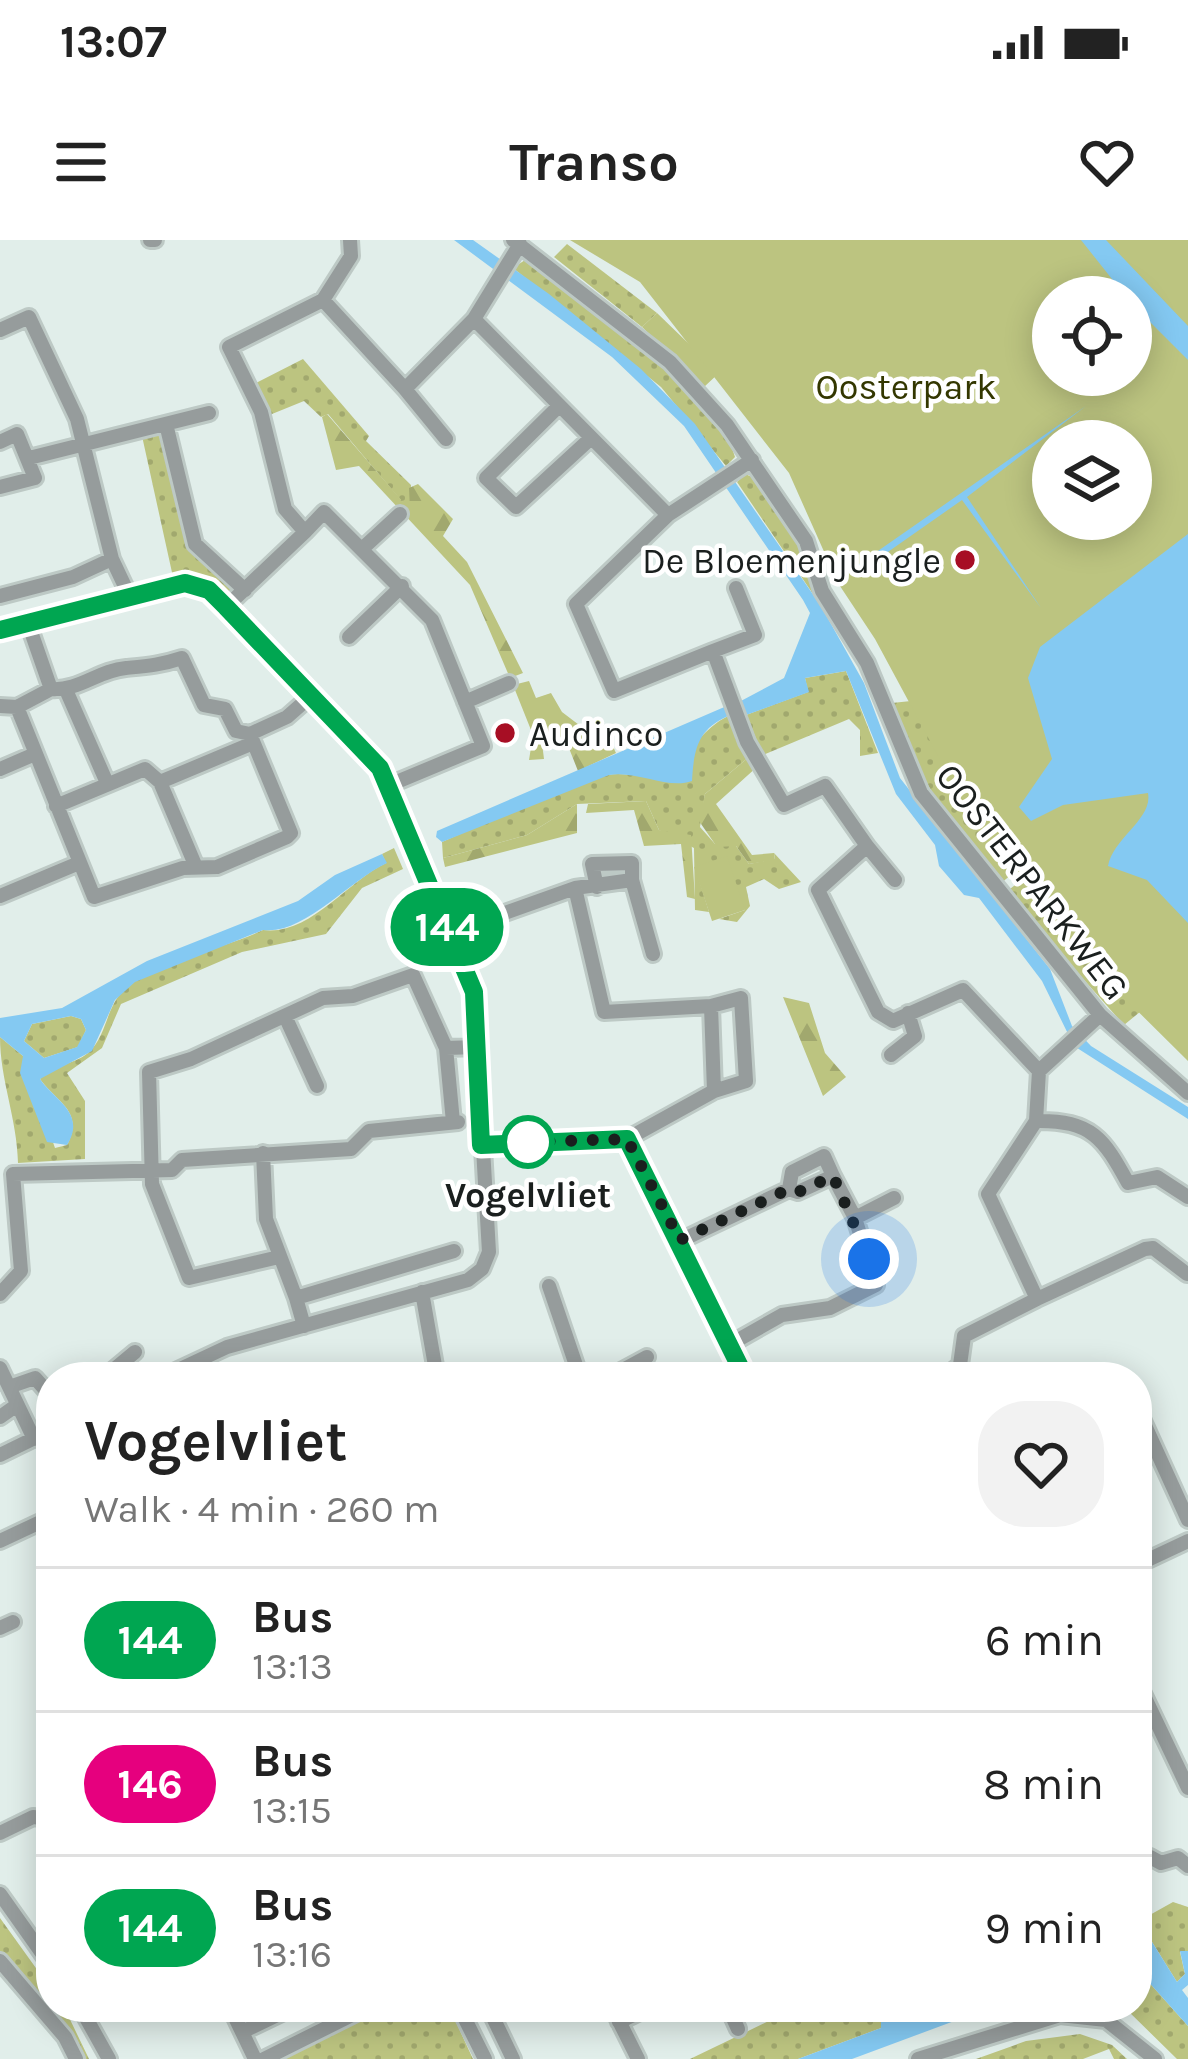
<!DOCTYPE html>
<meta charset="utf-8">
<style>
:root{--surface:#fff;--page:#f2f2f2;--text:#222;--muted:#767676;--line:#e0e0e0}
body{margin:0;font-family:Karla,sans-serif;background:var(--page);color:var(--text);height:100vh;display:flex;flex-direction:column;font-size:45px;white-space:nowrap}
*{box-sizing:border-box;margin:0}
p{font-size:39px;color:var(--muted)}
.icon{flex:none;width:66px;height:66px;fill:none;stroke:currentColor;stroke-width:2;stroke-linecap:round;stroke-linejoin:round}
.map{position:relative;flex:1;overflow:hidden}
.panel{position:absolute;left:36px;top:1122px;width:1116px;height:660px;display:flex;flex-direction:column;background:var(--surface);border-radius:48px;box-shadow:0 6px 30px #0003}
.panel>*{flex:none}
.badge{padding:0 24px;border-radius:39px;font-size:42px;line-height:78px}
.tools{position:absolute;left:1032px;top:36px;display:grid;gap:24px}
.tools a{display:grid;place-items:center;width:120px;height:120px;border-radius:50%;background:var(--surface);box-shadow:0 6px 30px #0003;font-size:60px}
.you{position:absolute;width:60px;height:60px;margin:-30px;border:9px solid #fff;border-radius:50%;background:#1a73e8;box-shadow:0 0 0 18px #1a73e833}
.map>.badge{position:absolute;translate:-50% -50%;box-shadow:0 0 0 6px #fff}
.round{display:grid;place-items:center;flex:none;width:126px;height:126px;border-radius:48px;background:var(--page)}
.summary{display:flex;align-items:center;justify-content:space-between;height:204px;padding:0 48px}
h1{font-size:57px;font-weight:700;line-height:90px}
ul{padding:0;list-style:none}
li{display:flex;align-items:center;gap:36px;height:144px;padding:0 48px;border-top:3px solid var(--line)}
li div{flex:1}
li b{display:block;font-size:45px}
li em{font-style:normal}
li .badge{min-width:132px;font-weight:700;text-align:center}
.status{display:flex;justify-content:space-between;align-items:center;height:84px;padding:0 60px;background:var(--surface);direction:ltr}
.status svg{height:33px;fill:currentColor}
header{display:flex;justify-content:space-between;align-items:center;height:156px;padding:0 48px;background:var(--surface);font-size:54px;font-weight:700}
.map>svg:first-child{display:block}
.grass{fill:url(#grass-dots)}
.forest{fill:url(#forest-firs)}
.park{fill:#bcc480;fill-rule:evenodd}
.water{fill:#84c9f2;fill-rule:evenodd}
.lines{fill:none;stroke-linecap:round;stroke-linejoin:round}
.minor-casing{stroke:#bdc9c5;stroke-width:20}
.minor{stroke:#969c9c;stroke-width:14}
.line-casing{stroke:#fff;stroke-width:27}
.line{stroke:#00a651;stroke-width:18}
.walk{stroke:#1a1f1e;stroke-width:12;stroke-dasharray:0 21.6}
.poi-dot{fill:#a70e24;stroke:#fff;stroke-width:4.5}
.stop-dot{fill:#fff;stroke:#00a651;stroke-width:6}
.labels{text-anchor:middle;stroke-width:9;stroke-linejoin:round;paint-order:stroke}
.park-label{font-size:36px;fill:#333700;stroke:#fff}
.poi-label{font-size:36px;fill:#1a1f1e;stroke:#fff;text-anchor:end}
.street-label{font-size:36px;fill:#1a1f1e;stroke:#fff}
.stop-label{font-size:36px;font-weight:bold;fill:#1a1f1e;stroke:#fff}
</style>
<div class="status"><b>13:07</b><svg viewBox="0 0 49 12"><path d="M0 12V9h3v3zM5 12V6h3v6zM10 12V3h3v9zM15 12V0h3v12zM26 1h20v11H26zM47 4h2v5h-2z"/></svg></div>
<header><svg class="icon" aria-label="menu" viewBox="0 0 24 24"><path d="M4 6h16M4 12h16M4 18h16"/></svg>Transo<svg class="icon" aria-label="heart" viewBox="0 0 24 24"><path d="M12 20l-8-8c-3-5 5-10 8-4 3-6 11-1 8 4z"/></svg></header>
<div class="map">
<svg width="1188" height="1819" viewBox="0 0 1188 1819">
<defs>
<pattern id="grass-dots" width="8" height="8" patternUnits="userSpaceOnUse" patternTransform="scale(3)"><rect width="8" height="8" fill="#bcc480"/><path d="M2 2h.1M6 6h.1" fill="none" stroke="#a1a86e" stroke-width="1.8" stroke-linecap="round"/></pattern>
<pattern id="forest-firs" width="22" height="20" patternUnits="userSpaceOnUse" patternTransform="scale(3)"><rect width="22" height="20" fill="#bcc480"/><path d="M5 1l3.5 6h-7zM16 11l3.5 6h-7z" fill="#a1a86e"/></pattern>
</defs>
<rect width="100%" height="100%" fill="#e1eeea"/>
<path class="grass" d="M567 4 657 73 642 87 554 17Z
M528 18 663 128 730 202 735 217 726 226 661 147 513 28Z
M303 119 369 196 366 201 411 245 410 271 328 174 321 177 304 161 272 174V192L263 155 252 145Z
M161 191 191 308 234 352 229 357 205 339 173 337 142 196Z
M745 234C780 245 808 324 815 357L737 242Z
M846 431 878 513 860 516V490L849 479 763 515 746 475 808 452 805 438Z
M911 461 1035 615 1000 644C951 582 915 539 892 463Z
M733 474 750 516 705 554 700 587 715 604 736 606 749 624 775 619 774 613 801 642 779 649 764 639 746 647 750 666 737 682 719 679 745 670 695 627 709 672 695 670 694 608 659 590 646 561 577 564 527 595 443 618 442 602C496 579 551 550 608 535 622 532 641 538 654 534 690 522 699 487 733 474Z
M394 608 403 629 362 648 326 694 242 712 121 764 102 808 67 833 85 861V919L18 923C17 878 0 840 0 797L23 816 55 908 67 905C85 871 56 862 40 839 54 823 72 826 88 813 108 795 105 767 125 749 155 721 224 709 263 690 310 696 346 642 386 623L382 614Z
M1033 631 1146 767 1124 785 1006 652Z
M71 776 81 779 86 790 78 807 44 818 24 801 32 784Z
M1173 1662 1188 1667V1711L1180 1712 1185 1734 1177 1742 1139 1681Z
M0 1678 51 1749V1767H64L89 1819H83L0 1718Z
M1137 1729 1188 1786V1819H1177L1124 1767H1137Z
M373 1767H449L473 1819H282L372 1775Z
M798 1767H881V1788L798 1819H690Z
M1080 1794 1112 1805 1127 1819H1114L1109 1809 1083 1819H976L1026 1801Z"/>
<path class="forest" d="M657 73 719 133 704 147 642 87Z
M327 174 410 270 409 248 418 244 453 279 443 296 467 322 523 433 510 438 470 345 359 226 336 230 322 177Z
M529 441 536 458 551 453 562 472 587 491 599 477 616 513 578 531 565 498 551 494 542 503 544 519 529 520 533 495 513 445Z
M750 516 758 526 716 564 752 615 774 613 775 620 749 624 736 606 717 607 699 581 705 554Z
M646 561 659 590 691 595 695 659 687 657 681 604 644 606 634 570 586 573 588 564Z
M577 564V593L445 627 443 618 527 595Z
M783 757 809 763 825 813 846 837 823 856Z"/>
<path class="park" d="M570 0H1188V821L1081 715 964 564 875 399 838 343 789 233 640 42ZM1053 57H1131V135H1053ZM1053 201H1131V279H1053Z
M727 616 745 670 712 681 694 627Z"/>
<path class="water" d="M454 0H473L549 54 641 129 695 184 821 366 864 443 900 538 1050 729 1072 786 1091 806 1188 867V879L1074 806 1042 741 979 658 964 655 939 626 935 605 896 554 846 431 805 438 809 452 746 475 739 462 784 438 810 373 803 360 684 186 612 117Z
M1081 0H1106L1188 86V120L1131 63Z
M1086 166 967 257 1041 368 962 260 865 328 852 329Z
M1188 294V683L1147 640 1108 626C1113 598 1153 579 1148 553L1063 565 1031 581 1019 567 1052 519 1028 438 1040 407Z
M729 465 733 474C699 487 694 506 692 541 668 550 637 530 609 535L442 602 436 597 437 591Z
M382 614 387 623C347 642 304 695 263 690L135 742 115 760 92 811 40 839C54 860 87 873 67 905L47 902 20 833 23 816 0 797V778L62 768 147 721 298 661 335 635ZM71 776 81 779 86 790 77 807 44 818 24 801 32 784Z
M1137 1678 1177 1742 1185 1734 1180 1711H1188V1745L1182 1750 1188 1758V1786L1137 1729Z
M881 1767H992L852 1819H798L881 1788Z"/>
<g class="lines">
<g class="minor-casing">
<path id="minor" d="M150 0H155
M513 0 670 122 727 185 806 301 822 351 867 423 921 553 1100 775 1188 853
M323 60 351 16 350 0
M474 79 668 275 576 364 614 451 713 411 747 502 784 565 825 546 867 606 818 650 878 772 893 781 963 750 1039 831
M0 90 29 77 77 179 112 319 129 355
M405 149 446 199
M558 167 486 238 516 267 590 199
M166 184 195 304 245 350
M0 202 17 194 35 238 0 247
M29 218 209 173
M668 275 752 220
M305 292 324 272 432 380 483 506 387 546
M362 309 400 274
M0 356 73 337 112 319
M226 367 305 292 285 269 261 172 229 107 323 60 405 149 474 79 520 4
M28 383 51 449 17 467 94 657 183 628 217 627 287 597 291 593 250 494 287 477 312 455
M0 390 185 343 209 350 380 528 474 752 489 1012 482 1029 468 1040 227 1107 163 1137
M349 397 402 346
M713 411 755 395 736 348
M51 449C79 451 99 430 126 428 147 426 161 425 182 418L204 465 225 469 236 491 250 494
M66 450 107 543
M465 462 509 443
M0 466 17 467
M0 529 35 514
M160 542 196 627
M56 566 145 529 160 542 253 503
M867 606 895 640
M597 647 592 624 632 623V640
M575 648 604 772 711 766 714 851
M0 656 79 623
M449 693 575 648 632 640 653 714
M285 776 317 846
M446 808 453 882
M891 815 915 796 908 773
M1036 881C1092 880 1104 899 1128 943L1157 937 1188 957
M627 899 714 851 746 841 741 758 711 766
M481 905 627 899 745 1137
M263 913 266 979 296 1058
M833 936 855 978
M680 1001 789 949 798 952 833 936 824 916 792 932 789 949
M279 1017 189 1038 152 944 149 832 191 819 323 758 353 756 413 735 446 808 477 807
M549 1046 580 1137
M422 1052 437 1137
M0 1054 21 1031 13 934 172 930 182 920 351 909 369 891 458 882
M1037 1059 1145 1009 1153 1008 1187 1034
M304 1086 296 1058 454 1011
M729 1105 782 1075 830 1068 876 1045 855 978 894 958
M202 1119 210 1137
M0 1128 34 1199
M105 1137 135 1112
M610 1137 647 1117
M945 1137 960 1125 964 1096 1037 1059 988 954 1036 881 1039 831 1100 775
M9 1147 35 1138 51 1156
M1137 1168 1188 1280
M0 1177 17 1165
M0 1215 51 1190
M0 1301 51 1277
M1137 1325 1188 1301
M0 1388 13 1382
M1137 1441 1188 1548
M0 1593 33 1577 51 1579
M1137 1623 1150 1617 1161 1623 1178 1618 1188 1626
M0 1654 51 1726
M0 1721 65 1797 76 1819
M80 1767 109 1819
M230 1767 255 1819
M459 1767 485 1819
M488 1767 513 1819
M612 1767 638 1819
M728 1767 738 1789
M176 1769 181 1767
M619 1782 650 1767
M242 1792 294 1767
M264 1819 368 1767
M918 1819 1060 1775 1106 1780 1155 1819"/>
</g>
<use href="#minor" class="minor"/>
</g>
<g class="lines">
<g class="line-casing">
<path id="line" d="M0 390 185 343 209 350 226 367 380 528 474 752 481 905 627 899 745 1137"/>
</g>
<use href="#line" class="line"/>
<path class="walk" d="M528 902 627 899 680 1000 789 949 798 952 833 936 869 1019"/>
</g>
<g class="poi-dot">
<circle cx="965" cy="320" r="12"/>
<circle cx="505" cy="493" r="12"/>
</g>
<circle class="stop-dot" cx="528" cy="902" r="24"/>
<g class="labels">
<g class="park-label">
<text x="906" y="159">Oosterpark</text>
</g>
<g class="poi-label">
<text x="941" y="333">De Bloemenjungle</text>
<text x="529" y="506" text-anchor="start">Audinco</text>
</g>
<g class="street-label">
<text transform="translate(1033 641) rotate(52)" y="13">OOSTERPARKWEG</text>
</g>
<g class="stop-label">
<text x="528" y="967">Vogelvliet</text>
</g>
</g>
</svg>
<div class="tools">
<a><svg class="icon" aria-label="locate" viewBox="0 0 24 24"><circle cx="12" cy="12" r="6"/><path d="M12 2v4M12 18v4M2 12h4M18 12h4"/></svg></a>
<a><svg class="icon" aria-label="layers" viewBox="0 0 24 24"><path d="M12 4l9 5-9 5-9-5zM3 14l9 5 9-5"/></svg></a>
</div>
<div class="you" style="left:869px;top:1019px"></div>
<b class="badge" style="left:447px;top:687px;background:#00a651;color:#fff">144</b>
<section class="panel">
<div class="summary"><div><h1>Vogelvliet</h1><p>Walk · 4 min · 260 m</p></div><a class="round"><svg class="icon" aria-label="heart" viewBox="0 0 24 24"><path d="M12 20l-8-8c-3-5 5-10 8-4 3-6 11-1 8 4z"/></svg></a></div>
<ul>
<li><span class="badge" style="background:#00a651;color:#fff">144</span><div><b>Bus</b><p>13:13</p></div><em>6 min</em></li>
<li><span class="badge" style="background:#e6007e;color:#fff">146</span><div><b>Bus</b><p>13:15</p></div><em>8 min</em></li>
<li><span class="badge" style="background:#00a651;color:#fff">144</span><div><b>Bus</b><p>13:16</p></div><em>9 min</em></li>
</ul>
</section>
</div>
